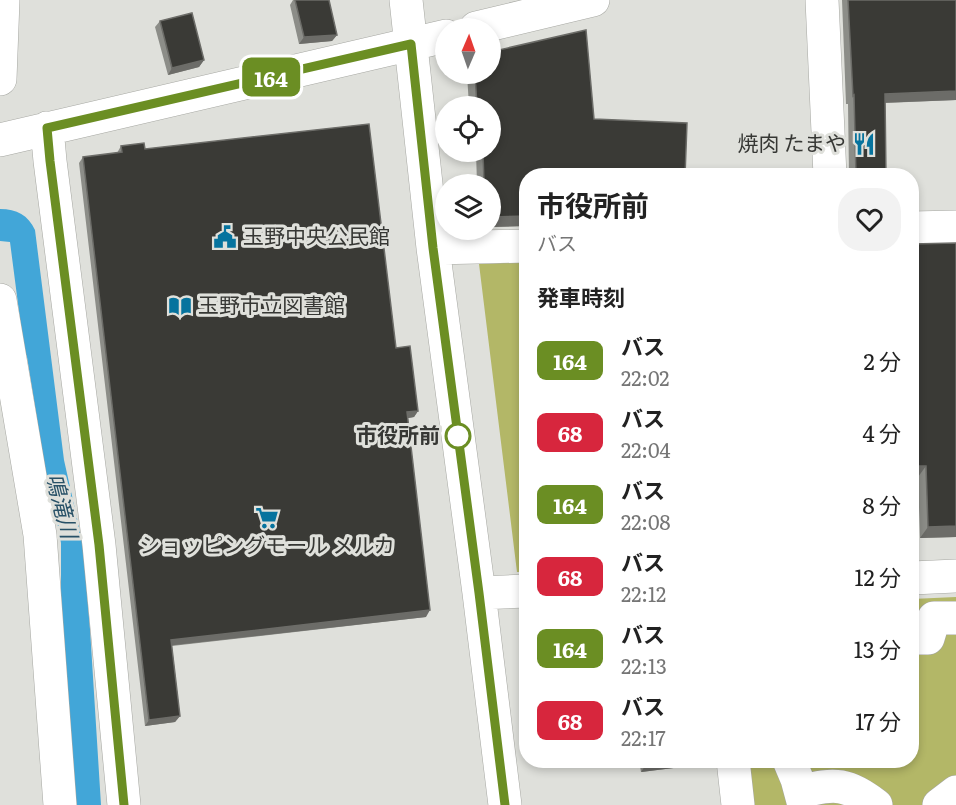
<!DOCTYPE html>
<html lang="ja">
<meta charset="utf-8">
<style>
:root{--surface:#fff;--page:#f2f2f2;--text:#222;--muted:#767676}
body{margin:0;font-family:Literata,"Noto Sans JP",serif;background:var(--page);color:var(--text);height:100vh;display:flex;flex-direction:column;font-size:22px;white-space:nowrap}
*{box-sizing:border-box;margin:0}
p{font-size:20px;color:var(--muted)}
.icon{flex:none;width:33px;height:33px;fill:none;stroke:currentColor;stroke-width:2;stroke-linecap:round;stroke-linejoin:round}
.map{position:relative;flex:1;overflow:hidden}
.drawer{position:absolute;left:519px;top:168px;width:400px;height:600px;display:flex;flex-direction:column;background:var(--surface);border-radius:24px;box-shadow:0 3px 9px #0003}
.drawer>*{flex:none}
.badge{padding:0 12px;border-radius:9px;font-size:21px;line-height:39px}
.needle{width:39px;rotate:2deg}
.fabs{position:absolute;left:435px;top:18px;display:grid;gap:12px}
.fabs a{display:grid;place-items:center;width:66px;height:66px;border-radius:50%;background:var(--surface);box-shadow:0 3px 9px #0003;font-size:30px}
.map>.badge{position:absolute;translate:-50% -50%;box-shadow:0 0 0 3px #fff}
h2{padding:0 18px;font-size:22px;line-height:54px}
.round{display:grid;place-items:center;flex:none;width:63px;height:63px;border-radius:24px;background:var(--page)}
.summary{display:flex;align-items:center;justify-content:space-between;height:102px;padding:0 18px}
h1{font-size:28px;font-weight:700;line-height:45px}
ul{padding:0;list-style:none}
li{display:flex;align-items:center;gap:18px;height:72px;padding:0 18px}
li div{flex:1}
li b{display:block;font-size:22px}
li em{font-style:normal}
li .badge{min-width:66px;font-weight:700;text-align:center}
.map>svg:first-child{display:block}
.green{fill:#b3b767}
.water{fill:#42a6d8}
.lines{fill:none;stroke-linecap:round;stroke-linejoin:round}
.minor-casing{stroke:#a6a7a2;stroke-width:34}
.minor{stroke:#fff;stroke-width:33}
.wall{fill:#8c8d88}
.shaded-wall{fill:#6c6c68}
.building{fill:#3a3a36;stroke:#6c6c68;stroke-width:1.5}
.line-casing{stroke:#fff;stroke-width:14}
.line{stroke:#6b8e23;stroke-width:9}
.stop-dot{fill:#fff;stroke:#6b8e23;stroke-width:3}
.labels{text-anchor:middle;stroke-width:6;stroke-linejoin:round;paint-order:stroke}
.poi-label{font-size:21px;fill:#363734;stroke:#dfe0db;text-anchor:start}
.stop-label{font-size:21px;font-weight:bold;fill:#363734;stroke:#dfe0db;text-anchor:end}
.water-label{font-size:22px;font-style:italic;fill:#285167;stroke:#dfe0db}
</style>
<div class="map">
<svg width="956" height="805" viewBox="0 0 956 805">
<rect width="100%" height="100%" fill="#dfe0db"/>
<path class="green" d="M526 262V572H517L479 264Z
M956 597V805H752L747 761 912 760V599Z"/>
<path class="water" d="M0 209C17 209 28 215 35 230L64 460 83 545 90 629 101 805H76L61 615V543L51 488 47 481 27 357 24 350 10 242 0 241Z"/>
<g class="lines">
<g class="minor-casing">
<path id="minor" d="M406 0 433 248 479 593 505 805
M822 0 830 176
M476 28 593 0
M0 79 3 0
M47 128 50 161 99 545 124 805
M0 140 446 36
M912 228 956 227
M433 248 526 246
M0 300 40 535 60 805
M912 578 956 576
M479 593 526 591
M912 638H928L934 618H956
M733 760 738 805
M789 760 797 779 804 805
M801 792C836 782 847 784 876 805
M939 805 956 792"/>
</g>
<use href="#minor" class="minor"/>
</g>
<path class="wall" d="M293 0H329L337 35 332 41 299 44 290 5Z
M842 0H956V100L885 103 886 176H849L848 104H846Z
M160 21 204 60 199 67 168 75 155 27Z
M467 74H490L594 119 526 176V226L490 227V184H477L476 152H490V106H469Z
M121 146 145 149 396 348 418 411 414 417 408 418 426 617 172 646 180 716 175 722 145 726 79 163 83 157 117 153Z
M912 244 956 537 920 538 918 477H912Z
M639 760H716L714 763 641 772Z"/>
<path class="shaded-wall" d="M337 35 332 41 299 44 304 37Z
M204 60 199 67 168 75 172 68Z
M956 91V100L878 103 885 94Z
M526 216V226L490 227V217Z
M418 411 414 417 403 419 407 412Z
M912 466H926L918 477H912Z
M956 526V537L920 538 928 527Z
M430 610 426 617 166 646 171 640Z
M180 716 175 722 145 726 149 720Z
M667 760H716L714 763 641 772 647 763Z"/>
<path class="building" d="M295 0H329L337 35 304 37Z
M848 0H956V91L885 94 886 176H856L854 95 853 96Z
M192 13 204 60 172 68 160 21Z
M586 30 594 119 687 123 685 176H526V216L490 217V184H484L483 152H490V106H477L475 74H490V52Z
M369 124 396 348 410 346 418 411 407 412 430 610 171 640 180 716 149 720 83 157 122 152 121 146 144 143 145 149Z
M956 243V526L928 527 926 466H912V244Z
M647 760H667L647 763Z"/>
<g class="lines">
<g class="line-casing">
<path id="line" d="M124 805 99 545 50 161 47 128 411 44 433 248 479 593 505 805"/>
</g>
<use href="#line" class="line"/>
</g>
<defs>
<g id="restaurant-bare" transform="scale(1.8)"><path d="M-5-6h1v4h1v-4h1v4h1v-4h1v5L-1.5 .5V6h-2V.5L-5-1ZM5-6V6H3V1.5H1.5Q1.5-4 5-6Z" fill="#06739e" stroke="#dfe0db" stroke-width="2.5" paint-order="stroke"/></g>
<g id="civic-bare" transform="scale(1.8)"><path d="M-.6-6.5H3V-4.5H.6V-3L4-1V1h2V6H-6V1h2V-1L-.6-3ZM-1.2 2.5V6h2.4V2.5Z" fill="#06739e" stroke="#dfe0db" stroke-width="2.5" paint-order="stroke"/></g>
<g id="library-bare" transform="scale(1.8)"><path d="M-6-4Q-3-5.5-.7-3.5V5Q-3 3-6 4ZM6-4Q3-5.5 .7-3.5V5Q3 3 6 4Z" fill="#06739e" stroke="#dfe0db" stroke-width="2.5" paint-order="stroke"/></g>
<g id="supermarket-bare" transform="scale(1.8)"><path d="M-6-5.5h2.5l.6 2H6L4.5 2H-2.5L-4.4-4H-6ZM-1.5 3.2a1.3 1.3 0 1 0 .1 0ZM3 3.2a1.3 1.3 0 1 0 .1 0Z" fill="#06739e" stroke="#dfe0db" stroke-width="2.5" paint-order="stroke"/></g>
</defs>
<g fill-rule="evenodd">
<use href="#restaurant-bare" x="864" y="144"/>
<use href="#civic-bare" x="225" y="237"/>
<use href="#library-bare" x="180" y="306"/>
<use href="#supermarket-bare" x="267" y="518"/>
</g>
<circle class="stop-dot" cx="458" cy="436" r="12"/>
<g class="labels">
<g class="poi-label">
<text x="846" y="151" text-anchor="end">焼肉 たまや</text>
<text x="243" y="244">玉野中央公民館</text>
<text x="198" y="313">玉野市立図書館</text>
<text x="267" y="553" text-anchor="middle">ショッピングモール メルカ</text>
</g>
<g class="stop-label">
<text x="440" y="443">市役所前</text>
</g>
<g class="water-label">
<text transform="translate(62 506) rotate(76)" y="8">鳴滝川</text>
</g>
</g>
</svg>
<div class="fabs">
<a><svg class="needle" viewBox="-14 -14 28 28"><path d="M0-13l5 13h-10z" fill="#e53935"/><path d="M0 13l5-13h-10z" fill="#767676"/></svg></a>
<a><svg class="icon" aria-label="locate" viewBox="0 0 24 24"><circle cx="12" cy="12" r="6"/><path d="M12 2v4M12 18v4M2 12h4M18 12h4"/></svg></a>
<a><svg class="icon" aria-label="layers" viewBox="0 0 24 24"><path d="M12 4l9 5-9 5-9-5zM3 14l9 5 9-5"/></svg></a>
</div>
<b class="badge" style="left:271px;top:77px;background:#6b8e23;color:#fff">164</b>
<section class="drawer">
<div class="summary"><div><h1>市役所前</h1><p>バス</p></div><a class="round"><svg class="icon" aria-label="heart" viewBox="0 0 24 24"><path d="M12 20l-8-8c-3-5 5-10 8-4 3-6 11-1 8 4z"/></svg></a></div>
<h2>発車時刻</h2>
<ul>
<li><span class="badge" style="background:#6b8e23;color:#fff">164</span><div><b>バス</b><p>22:02</p></div><em>2 分</em></li>
<li><span class="badge" style="background:#d7263d;color:#fff">68</span><div><b>バス</b><p>22:04</p></div><em>4 分</em></li>
<li><span class="badge" style="background:#6b8e23;color:#fff">164</span><div><b>バス</b><p>22:08</p></div><em>8 分</em></li>
<li><span class="badge" style="background:#d7263d;color:#fff">68</span><div><b>バス</b><p>22:12</p></div><em>12 分</em></li>
<li><span class="badge" style="background:#6b8e23;color:#fff">164</span><div><b>バス</b><p>22:13</p></div><em>13 分</em></li>
<li><span class="badge" style="background:#d7263d;color:#fff">68</span><div><b>バス</b><p>22:17</p></div><em>17 分</em></li>
</ul>
</section>
</div>
